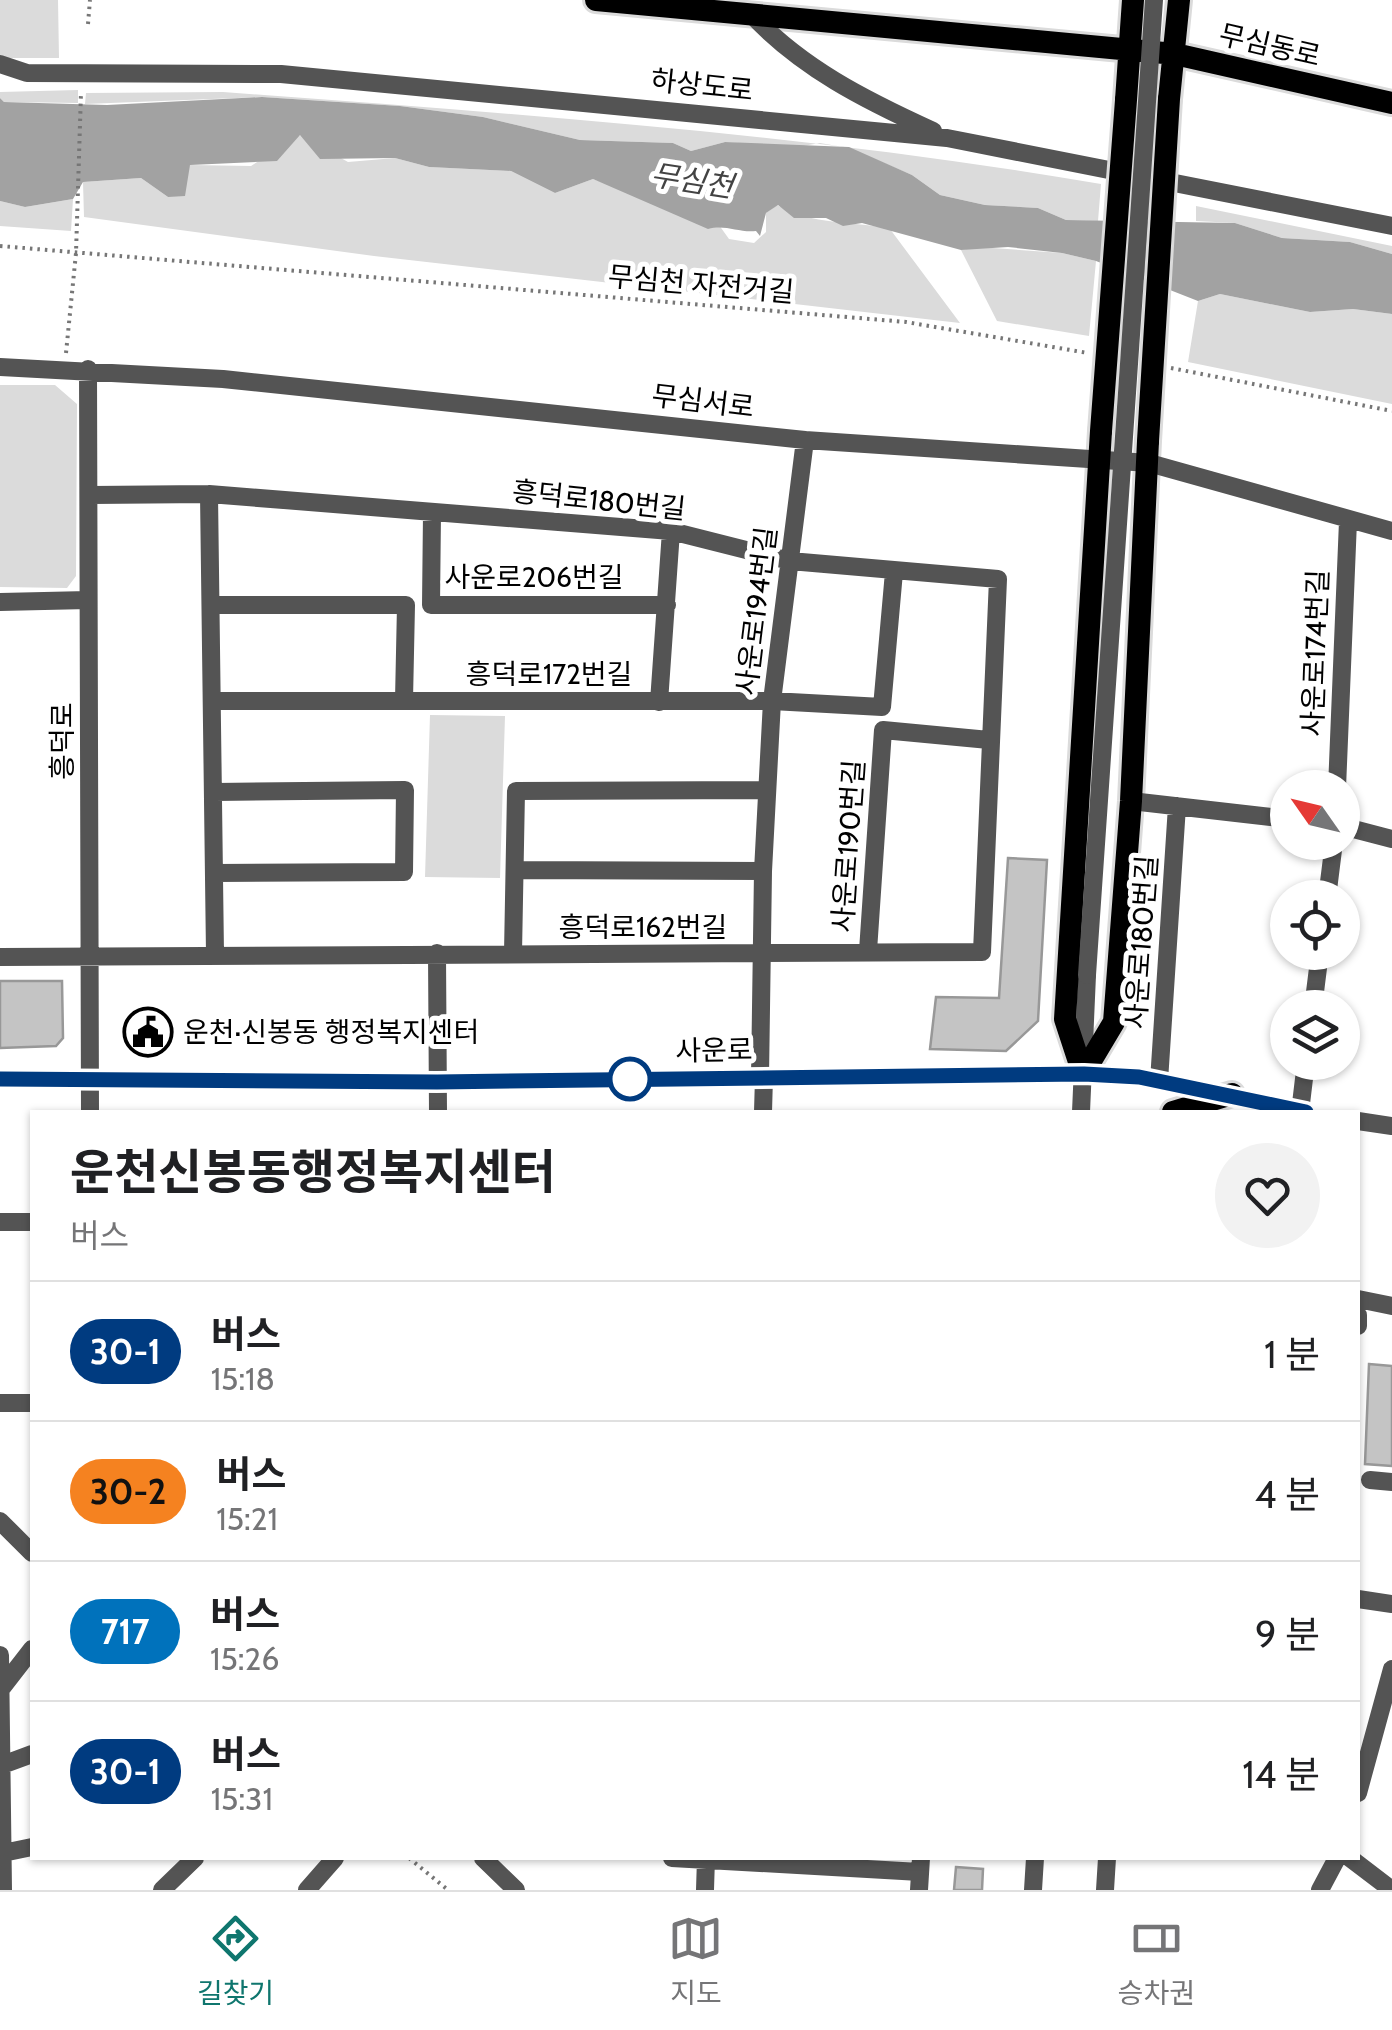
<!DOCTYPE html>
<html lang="ko">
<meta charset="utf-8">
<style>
:root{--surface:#fff;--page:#f2f2f2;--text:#202124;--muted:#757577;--line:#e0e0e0;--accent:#0f766e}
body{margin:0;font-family:Cabin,"Noto Sans KR",sans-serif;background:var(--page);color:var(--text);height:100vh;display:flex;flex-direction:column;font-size:38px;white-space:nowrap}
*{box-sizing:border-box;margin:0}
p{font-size:32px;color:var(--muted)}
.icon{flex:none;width:55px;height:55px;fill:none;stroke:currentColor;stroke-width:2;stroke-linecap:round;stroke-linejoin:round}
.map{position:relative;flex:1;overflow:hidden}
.side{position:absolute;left:30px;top:1110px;width:1330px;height:750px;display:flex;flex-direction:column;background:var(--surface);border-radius:0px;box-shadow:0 2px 8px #0004}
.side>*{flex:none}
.badge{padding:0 20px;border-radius:32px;font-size:35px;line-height:65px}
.needle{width:65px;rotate:304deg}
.controls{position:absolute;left:1270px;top:770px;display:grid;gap:20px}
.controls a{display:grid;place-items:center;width:90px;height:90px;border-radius:50%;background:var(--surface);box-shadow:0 2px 8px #0004;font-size:50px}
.map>.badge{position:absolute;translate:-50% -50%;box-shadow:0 0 0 5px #fff}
.round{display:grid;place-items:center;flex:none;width:105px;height:105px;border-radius:52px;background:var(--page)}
.summary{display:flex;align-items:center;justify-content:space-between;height:170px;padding:0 40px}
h1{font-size:48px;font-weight:700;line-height:75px}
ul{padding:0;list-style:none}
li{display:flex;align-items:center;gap:30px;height:140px;padding:0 40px;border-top:2px solid var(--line)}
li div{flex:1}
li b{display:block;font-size:38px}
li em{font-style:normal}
li .badge{min-width:110px;font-weight:700;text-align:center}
.menu{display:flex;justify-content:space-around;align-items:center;height:140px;border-top:2px solid var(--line);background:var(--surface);font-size:28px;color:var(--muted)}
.menu a{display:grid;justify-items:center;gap:5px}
.menu .selected{color:var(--accent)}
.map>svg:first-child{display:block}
.green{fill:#dbdbdb}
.water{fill:#a2a2a2}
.building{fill:#c4c4c4;stroke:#989898;stroke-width:2.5}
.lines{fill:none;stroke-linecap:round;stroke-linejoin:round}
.major-casing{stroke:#dbdbdb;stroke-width:28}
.path{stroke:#767676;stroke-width:4;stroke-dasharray:2.5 5;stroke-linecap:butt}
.minor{stroke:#545454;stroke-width:18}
.major{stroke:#000;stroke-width:22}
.major-bridge-casing{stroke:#dbdbdb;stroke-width:28;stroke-linecap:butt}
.minor-bridge{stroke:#545454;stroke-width:18}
.major-bridge{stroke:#000;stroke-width:22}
.line-casing{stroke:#fff;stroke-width:22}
.line{stroke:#003b80;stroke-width:15}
.stop-dot{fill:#fff;stroke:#003b80;stroke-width:5}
.labels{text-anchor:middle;stroke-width:10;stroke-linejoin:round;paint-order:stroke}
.street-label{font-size:28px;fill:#000;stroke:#fff}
.poi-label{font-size:28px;fill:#000;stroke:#fff;text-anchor:start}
.water-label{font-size:30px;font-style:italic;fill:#434343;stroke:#fff}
</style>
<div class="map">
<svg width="1392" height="1890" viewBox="0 0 1392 1890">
<rect width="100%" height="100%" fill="#fff"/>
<path class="green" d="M0 0H58L59 58H0Z
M78 90V103L4 102 0 98V92Z
M223 92C517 114 811 134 1101 184L1098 221 1066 220 1038 208 985 205 940 195 912 175 849 148 820 143 797 147 725 142 691 151 673 143 580 140 483 117 400 106 262 97 85 104 86 93Z
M300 135 348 162 395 158 429 167 511 171 555 193 593 179 719 225 729 239 754 243 766 232V213L777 205C814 226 850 220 890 229L960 323 374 256 84 217 83 182 141 178 168 197 190 165 251 166Z
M73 199 71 231 0 226V201L25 207Z
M1196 206 1392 246V254L1350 242 1282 238 1235 223 1196 221Z
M978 247 1062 253 1096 261 1089 336 997 321 961 250Z
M1220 294 1310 312 1353 309 1392 314V404L1188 362 1198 301Z
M0 385H55L77 404 76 576 67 588 0 587Z
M430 715 505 716 500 878 425 877Z"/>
<path class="water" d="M262 97 400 106 483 117 580 140 673 143 691 151 725 142 849 147 912 175 940 195 985 205 1038 208 1066 220 1235 223 1282 238 1350 242 1392 254V314L1353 309 1310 312 1220 294 1198 301 1096 261 1062 253 1008 247 961 250 862 223 843 226 826 218H794L778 205 766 213 760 236 756 231C739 233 725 224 708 229L593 179 555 193 511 171 429 167 395 158 320 159 300 135 277 161 190 165 185 196 168 197 141 178 83 182 73 199 25 207 0 201V98L4 102 107 105Z"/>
<path class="building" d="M1008 858 1047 860 1038 1021 1006 1051 930 1049 936 997 999 998Z
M0 981H62L63 1038 56 1046 0 1048Z
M1369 1364 1392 1366V1466L1365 1464Z
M956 1867 983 1869 982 1890H954Z"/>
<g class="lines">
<g class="major-casing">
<path id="major" d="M596 0 1175 54 1392 103
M1169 99 1179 0
M1126 100 1133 0
M1083 1074 1065 1019 1101 431
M1083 1074 1114 1022 1131 801 1148 441
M1173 1112 1232 1094"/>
</g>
<path class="path" d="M88 24 90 0
M0 246 906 322 1088 353
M66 353 76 253 81 92
M1171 368 1392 411
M409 1858 448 1890"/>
<path class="minor" d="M750 13C801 68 865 100 933 131
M0 64 27 73 281 74 947 138 1392 226
M0 367 223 379 805 440 1149 463 1392 531
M88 369 90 1112
M209 494 215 954
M432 513 431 605H667
M0 602 88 600
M212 605H406L404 700
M214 701H772L882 707 894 572
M659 702 671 531
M1337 788 1348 521
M215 792 405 790 404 872 215 873
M1131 801 1288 819
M1342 826 1392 839
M515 870 763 871
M1327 898 1334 842
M868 951 883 730 989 740
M437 953 438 1112
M513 953 516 791 767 790
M0 957 982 952 998 579 790 561 671 531 209 494 91 495
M1313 1008 1320 952
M760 1077 763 871 772 701 805 440
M0 1079 437 1082 1083 1074 1139 1077 1306 1112
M1159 1081 1177 806
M763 1112 764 1077
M1081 1112 1087 975
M1300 1112 1306 1062
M1358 1121 1392 1126
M0 1222H32
M1358 1299 1392 1306
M1358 1315V1326
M0 1403H32
M1370 1480 1392 1482
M0 1521 32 1553
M1358 1599 1392 1604
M0 1655 3 1890
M1 1689 32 1649
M2 1765 32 1754
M1358 1793 1392 1669
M3 1853 32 1847
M483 1858 516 1890
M672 1858 920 1872
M1350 1858 1392 1890
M162 1890 195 1858
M307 1890 335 1858
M705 1890 706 1858
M919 1890 921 1858
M1033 1890 1035 1858
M1105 1890 1107 1858
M1320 1890 1337 1858"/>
<use href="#major" class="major"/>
<g class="major-bridge-casing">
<path id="major-bridge" d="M1101 431 1126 100
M1148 441 1169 99"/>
</g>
<path class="minor-bridge" d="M1087 975 1154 0"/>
<use href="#major-bridge" class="major-bridge"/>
</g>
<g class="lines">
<g class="line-casing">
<path id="line" d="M0 1079 437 1082 1084 1074 1139 1077 1306 1112"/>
</g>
<use href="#line" class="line"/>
</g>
<defs>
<g id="civic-ring" transform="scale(2.5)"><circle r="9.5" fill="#fff" stroke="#000" stroke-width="1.5"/><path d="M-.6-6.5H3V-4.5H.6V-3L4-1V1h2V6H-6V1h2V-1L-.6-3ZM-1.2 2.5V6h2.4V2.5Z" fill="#000"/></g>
</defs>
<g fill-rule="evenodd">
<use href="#civic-ring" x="148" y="1032"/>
</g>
<circle class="stop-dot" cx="630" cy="1079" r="20"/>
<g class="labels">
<g class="street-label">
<text transform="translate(1270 45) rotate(13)" y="10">무심동로</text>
<text transform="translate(702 85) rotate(6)" y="10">하상도로</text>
<text transform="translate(701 284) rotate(5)" y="10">무심천 자전거길</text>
<text transform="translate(703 401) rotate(7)" y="10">무심서로</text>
<text transform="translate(599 500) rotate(6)" y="10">흥덕로180번길</text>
<text x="534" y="587">사운로206번길</text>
<text transform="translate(756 611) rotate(-83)" y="10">사운로194번길</text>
<text transform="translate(1315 653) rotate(-88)" y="10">사운로174번길</text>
<text x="549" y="684">흥덕로172번길</text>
<text transform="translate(62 741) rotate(-90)" y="10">흥덕로</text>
<text transform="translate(848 846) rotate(-86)" y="10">사운로190번길</text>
<text x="643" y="937">흥덕로162번길</text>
<text transform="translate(1141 942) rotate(-86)" y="10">사운로180번길</text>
<text transform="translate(714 1050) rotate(-1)" y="10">사운로</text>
</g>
<g class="poi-label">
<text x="183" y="1042">운천·신봉동 행정복지센터</text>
</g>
<g class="water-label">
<text transform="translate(692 181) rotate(9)" y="10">무심천</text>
</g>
</g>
</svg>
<div class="controls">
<a><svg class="needle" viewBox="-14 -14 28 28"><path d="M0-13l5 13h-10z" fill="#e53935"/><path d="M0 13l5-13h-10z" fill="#757577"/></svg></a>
<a><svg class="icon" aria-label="locate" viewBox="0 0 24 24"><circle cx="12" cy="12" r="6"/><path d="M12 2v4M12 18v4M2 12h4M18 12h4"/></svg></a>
<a><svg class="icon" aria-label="layers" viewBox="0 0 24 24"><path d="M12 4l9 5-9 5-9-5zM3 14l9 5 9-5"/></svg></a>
</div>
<section class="side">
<div class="summary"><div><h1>운천신봉동행정복지센터</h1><p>버스</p></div><a class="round"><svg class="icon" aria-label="heart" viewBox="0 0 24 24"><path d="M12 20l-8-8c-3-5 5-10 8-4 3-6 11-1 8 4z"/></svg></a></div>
<ul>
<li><span class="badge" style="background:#003b80;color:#fff">30-1</span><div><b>버스</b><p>15:18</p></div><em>1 분</em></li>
<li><span class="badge" style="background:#f58220;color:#111">30-2</span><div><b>버스</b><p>15:21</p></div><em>4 분</em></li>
<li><span class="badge" style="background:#0072bc;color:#fff">717</span><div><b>버스</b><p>15:26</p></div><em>9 분</em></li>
<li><span class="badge" style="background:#003b80;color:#fff">30-1</span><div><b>버스</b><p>15:31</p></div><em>14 분</em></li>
</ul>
</section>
</div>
<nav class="menu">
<a class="selected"><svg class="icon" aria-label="directions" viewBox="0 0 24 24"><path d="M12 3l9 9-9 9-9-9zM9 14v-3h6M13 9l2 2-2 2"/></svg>길찾기</a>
<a><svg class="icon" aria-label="map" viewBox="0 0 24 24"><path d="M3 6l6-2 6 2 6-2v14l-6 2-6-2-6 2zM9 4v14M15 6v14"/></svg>지도</a>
<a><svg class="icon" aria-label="tickets" viewBox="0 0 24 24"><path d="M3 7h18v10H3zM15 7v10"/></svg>승차권</a>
</nav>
